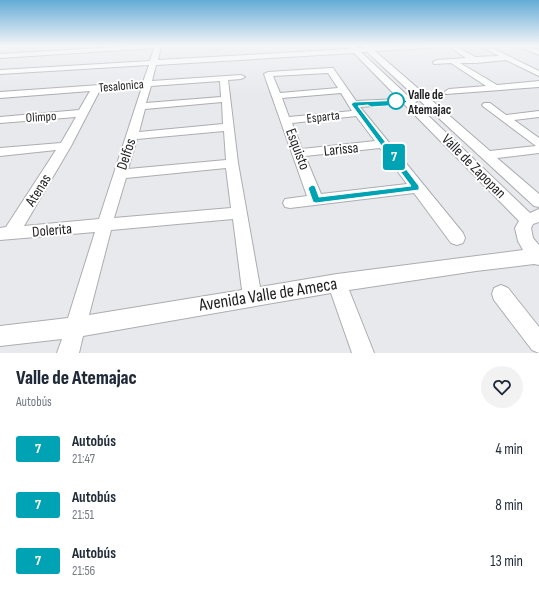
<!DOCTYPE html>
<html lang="es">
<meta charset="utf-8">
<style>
:root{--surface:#fff;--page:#f2f2f3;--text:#1f2937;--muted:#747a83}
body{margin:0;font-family:"Sofia Sans Condensed",sans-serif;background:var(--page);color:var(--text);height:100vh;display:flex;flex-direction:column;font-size:15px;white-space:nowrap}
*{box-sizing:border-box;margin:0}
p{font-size:13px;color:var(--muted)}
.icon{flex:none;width:22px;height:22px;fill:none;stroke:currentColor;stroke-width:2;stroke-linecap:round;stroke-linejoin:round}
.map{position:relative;height:353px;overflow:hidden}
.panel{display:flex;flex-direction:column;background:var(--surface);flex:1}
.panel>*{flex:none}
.badge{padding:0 8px;border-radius:3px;font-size:14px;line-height:26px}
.map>.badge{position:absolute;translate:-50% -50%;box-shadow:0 0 0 2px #fff}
.round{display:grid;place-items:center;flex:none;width:42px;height:42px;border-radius:21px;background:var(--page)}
.head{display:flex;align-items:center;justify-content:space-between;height:68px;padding:0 16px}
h1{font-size:19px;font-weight:800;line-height:30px}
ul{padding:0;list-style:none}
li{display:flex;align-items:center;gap:12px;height:56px;padding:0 16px}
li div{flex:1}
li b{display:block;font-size:15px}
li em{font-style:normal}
li .badge{min-width:44px;font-weight:700;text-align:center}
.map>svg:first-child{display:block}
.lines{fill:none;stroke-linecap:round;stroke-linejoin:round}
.minor-casing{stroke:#acadb1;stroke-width:2}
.minor{fill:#fff;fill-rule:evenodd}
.line{fill:#00a3b4;stroke:#fff}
.stop-dot{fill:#fff;stroke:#00a3b4;stroke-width:2}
.labels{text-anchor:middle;stroke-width:4;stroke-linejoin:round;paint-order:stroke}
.far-street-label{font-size:13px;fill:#1e1e20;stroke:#fff}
.far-stop-label{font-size:13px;font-weight:bold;fill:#1e1e20;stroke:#fff;text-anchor:start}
.street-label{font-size:15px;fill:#1e1e20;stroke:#fff}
.near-street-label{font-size:18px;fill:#1e1e20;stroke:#fff}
</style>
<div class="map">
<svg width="539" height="353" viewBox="0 0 539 353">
<rect width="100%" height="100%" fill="#e7e9ed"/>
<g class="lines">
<g class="minor-casing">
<path id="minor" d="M133 46H161L158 60 350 49V46H354L357 48H363L364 46H368L371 47 433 46 430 48 375 51 490 151 536 146 484 107 482 105 484 103H490L506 115 539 111V117L514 120 539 138V153L497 158 539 194V207L534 206 367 52H361L410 98 415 99 417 101 415 103 530 213 539 209V222L533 224 531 228 533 238 539 245V265L534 264 476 271 349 290 374 353H352L331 293 83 336 79 353H57L62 339 0 346V326L68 318 95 232 0 240V228L6 227 56 150 0 156V148L61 143 76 117 0 123V117L79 110 90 91 0 98V92L143 82 149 65 0 74V70L150 61 154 48 0 58V54ZM354 53 399 99 356 101 333 68H330L268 72 264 74 307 196 285 199 283 203 285 207 290 208 414 193 451 243 457 245 463 243 465 238 463 233 360 107 404 104 519 221 515 228 518 241 523 250 337 274 260 287 238 163 228 80 241 79 245 77 241 75 152 81 156 65ZM328 73 338 88 280 93 273 76ZM220 81 221 97 146 103 151 86ZM142 87 99 219 24 226 71 146 100 90ZM341 93 352 111 289 117 282 98ZM222 102 223 124 139 132 145 109ZM356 116 375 141 302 149 292 123ZM224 131 226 160 128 169 137 139ZM380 148 407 184 321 194 305 156ZM226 168 231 208 114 218 126 178ZM233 219 242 290 89 315 111 230Z
M448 46H455L475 57 499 56 483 47 488 46 539 71V76L506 60 476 63H460L497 85 539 81V87L446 94 444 92 449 89 486 86 451 63 434 64 433 62 437 60 466 58Z
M519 46H527L539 50V55Z
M501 285 508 288 539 327V353L532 350 494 300 492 294 494 288Z"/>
</g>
<use href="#minor" class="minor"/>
</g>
<linearGradient id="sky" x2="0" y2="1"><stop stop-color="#64acd7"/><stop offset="0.48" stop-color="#f4f5f7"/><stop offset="1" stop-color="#f4f5f7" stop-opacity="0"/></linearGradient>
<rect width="539" height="95" fill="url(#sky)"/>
<path class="line" d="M405 100 407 102 401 105 371 107 368 105 358 106 419 186V190L316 203 313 202 308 188 312 185 315 186 319 197 411 186 351 104 354 102Z"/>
<circle class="stop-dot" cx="396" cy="101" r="8"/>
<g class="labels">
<g class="far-street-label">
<text transform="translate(121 85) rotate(-5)" y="5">Tesalonica</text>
<text transform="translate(41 116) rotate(-4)" y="5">Olimpo</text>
<text transform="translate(323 116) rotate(-6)" y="5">Esparta</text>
</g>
<g class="far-stop-label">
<text x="408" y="99">Valle de<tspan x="408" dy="15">Atemajac</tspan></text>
</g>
<g class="street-label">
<text transform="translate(298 149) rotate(69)" y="5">Esquisto</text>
<text transform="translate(341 149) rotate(-6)" y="5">Larissa</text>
<text transform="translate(126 154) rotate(-72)" y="5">Delfos</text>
<text transform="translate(474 166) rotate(45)" y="5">Valle de Zapopan</text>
<text transform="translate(38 190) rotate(-58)" y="5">Atenas</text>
<text transform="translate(52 230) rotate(-5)" y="5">Dolerita</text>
</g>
<g class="near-street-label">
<text transform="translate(268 294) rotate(-9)" y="6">Avenida Valle de Ameca</text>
</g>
</g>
</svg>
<b class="badge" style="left:394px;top:157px;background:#00a3b4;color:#fff">7</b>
</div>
<section class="panel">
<div class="head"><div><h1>Valle de Atemajac</h1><p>Autobús</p></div><a class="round"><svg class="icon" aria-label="heart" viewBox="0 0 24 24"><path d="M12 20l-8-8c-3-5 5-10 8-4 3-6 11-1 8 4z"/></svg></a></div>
<ul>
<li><span class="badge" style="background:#00a3b4;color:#fff">7</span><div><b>Autobús</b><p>21:47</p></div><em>4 min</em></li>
<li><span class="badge" style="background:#00a3b4;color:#fff">7</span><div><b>Autobús</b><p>21:51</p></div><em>8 min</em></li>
<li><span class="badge" style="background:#00a3b4;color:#fff">7</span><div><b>Autobús</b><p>21:56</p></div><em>13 min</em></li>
</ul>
</section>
